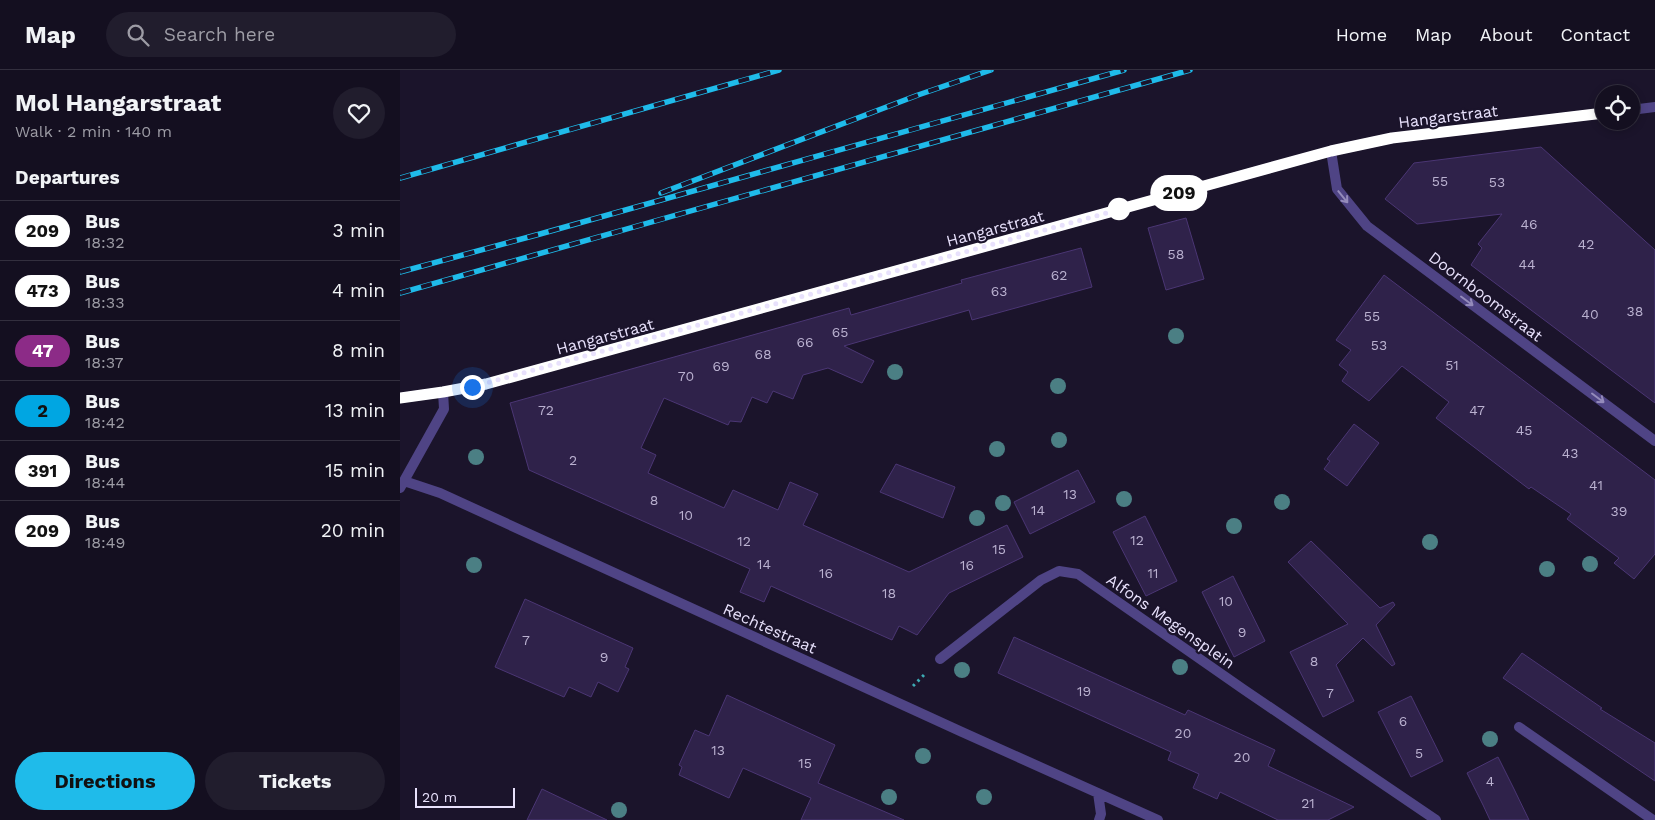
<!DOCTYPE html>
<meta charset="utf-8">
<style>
:root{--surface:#140f20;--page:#211d2d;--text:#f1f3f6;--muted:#9d9ca5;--line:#332f3e;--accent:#1fbbea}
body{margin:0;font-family:"Work Sans",sans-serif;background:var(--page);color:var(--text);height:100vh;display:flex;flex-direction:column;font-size:19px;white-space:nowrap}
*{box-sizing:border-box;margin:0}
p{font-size:16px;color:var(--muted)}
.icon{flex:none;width:28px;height:28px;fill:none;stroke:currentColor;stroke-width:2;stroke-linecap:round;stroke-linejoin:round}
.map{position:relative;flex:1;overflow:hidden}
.panel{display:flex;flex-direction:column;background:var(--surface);width:400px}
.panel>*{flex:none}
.badge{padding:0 10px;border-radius:16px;font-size:18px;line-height:32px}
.fabs{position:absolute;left:1195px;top:15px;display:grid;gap:10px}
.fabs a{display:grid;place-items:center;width:45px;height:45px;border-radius:50%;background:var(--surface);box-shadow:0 2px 8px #0003,0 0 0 1px var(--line);font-size:25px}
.scale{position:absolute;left:15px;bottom:12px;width:100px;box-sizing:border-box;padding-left:5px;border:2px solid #e8e1fc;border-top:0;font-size:14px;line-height:18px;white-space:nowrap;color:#e8e1fc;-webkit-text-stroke:4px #1b142b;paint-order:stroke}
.you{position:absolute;width:25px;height:25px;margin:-12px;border:4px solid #fff;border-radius:50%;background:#1a73e8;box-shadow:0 0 0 8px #1a73e833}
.map>.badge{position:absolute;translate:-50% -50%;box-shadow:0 0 0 2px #fff}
h2{padding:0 15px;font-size:19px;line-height:45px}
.round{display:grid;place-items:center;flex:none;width:52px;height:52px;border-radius:26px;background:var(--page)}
.headline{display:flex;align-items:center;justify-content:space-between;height:85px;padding:0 15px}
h1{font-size:24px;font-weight:700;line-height:38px}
.cta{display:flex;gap:10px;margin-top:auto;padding:10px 15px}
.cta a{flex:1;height:58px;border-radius:30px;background:var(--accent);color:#111;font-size:20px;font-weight:700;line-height:58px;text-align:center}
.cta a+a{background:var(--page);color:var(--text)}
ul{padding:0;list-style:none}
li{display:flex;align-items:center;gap:15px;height:60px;padding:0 15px;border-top:1px solid var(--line)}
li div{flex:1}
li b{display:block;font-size:19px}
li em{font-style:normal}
li .badge{min-width:55px;font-weight:700;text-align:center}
header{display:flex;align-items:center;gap:30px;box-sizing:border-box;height:70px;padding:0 25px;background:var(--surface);border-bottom:1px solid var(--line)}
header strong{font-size:24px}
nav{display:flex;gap:28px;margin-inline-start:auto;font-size:18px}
.search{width:350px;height:45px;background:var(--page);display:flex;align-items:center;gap:12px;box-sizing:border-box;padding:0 18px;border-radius:28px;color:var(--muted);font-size:19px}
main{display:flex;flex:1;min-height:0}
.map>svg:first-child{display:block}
.building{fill:#2f224a;stroke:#4b3674}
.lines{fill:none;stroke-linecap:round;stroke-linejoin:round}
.path{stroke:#3dabb4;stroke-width:3;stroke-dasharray:2.5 4;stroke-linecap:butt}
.service{stroke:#4f4485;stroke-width:10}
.minor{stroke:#4f4485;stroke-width:10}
.rail-casing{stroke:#1fbbea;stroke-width:5.5}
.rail{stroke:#1b142b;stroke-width:4;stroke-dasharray:11;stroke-linecap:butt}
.tree{fill:#4b7f84}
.oneway{stroke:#948bbb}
.line-casing{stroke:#fff;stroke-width:11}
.line{stroke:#fff;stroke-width:8}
.walk{stroke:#e8e1fc;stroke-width:5;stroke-dasharray:0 9}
.stop-dot{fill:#fff;stroke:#fff;stroke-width:2.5}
.labels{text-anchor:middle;stroke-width:4.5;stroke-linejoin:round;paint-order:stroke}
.number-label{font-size:14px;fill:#bab1d0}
.street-label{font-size:16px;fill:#e8e1fc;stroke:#1b142b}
</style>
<header>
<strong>Map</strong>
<div class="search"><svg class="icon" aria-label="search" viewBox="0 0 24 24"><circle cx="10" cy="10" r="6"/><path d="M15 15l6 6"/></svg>Search here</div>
<nav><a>Home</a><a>Map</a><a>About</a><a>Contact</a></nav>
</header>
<main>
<section class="panel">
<div class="headline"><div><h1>Mol Hangarstraat</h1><p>Walk · 2 min · 140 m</p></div><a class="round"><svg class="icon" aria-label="heart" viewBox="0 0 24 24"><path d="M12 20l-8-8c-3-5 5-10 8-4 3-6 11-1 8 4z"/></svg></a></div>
<h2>Departures</h2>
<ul>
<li><span class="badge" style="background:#fff;color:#111">209</span><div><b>Bus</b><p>18:32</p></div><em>3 min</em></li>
<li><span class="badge" style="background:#fff;color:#111">473</span><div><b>Bus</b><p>18:33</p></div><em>4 min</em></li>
<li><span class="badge" style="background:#8c2b87;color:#fff">47</span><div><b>Bus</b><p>18:37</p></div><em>8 min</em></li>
<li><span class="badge" style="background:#00a6e2;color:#111">2</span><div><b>Bus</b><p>18:42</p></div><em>13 min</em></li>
<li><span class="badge" style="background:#fff;color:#111">391</span><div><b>Bus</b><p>18:44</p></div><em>15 min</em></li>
<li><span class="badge" style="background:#fff;color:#111">209</span><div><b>Bus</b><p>18:49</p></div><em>20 min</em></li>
</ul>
<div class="cta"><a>Directions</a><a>Tickets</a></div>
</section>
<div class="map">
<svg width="1255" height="750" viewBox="0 0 1255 750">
<rect width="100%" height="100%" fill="#1b142b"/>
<path class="building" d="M1141 77 1255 180V333L1071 195 1082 178 1078 174 1102 144 1017 154 985 129 1014 93Z
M786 148 804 209 766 220 748 158Z
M681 178 692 217 572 250 569 240 444 276 474 291 462 313 428 298 403 305 393 329 373 321 367 333 352 327 341 352 330 351 328 355 264 328 241 378 256 385 248 403 324 438 333 420 378 440 390 412 418 424 403 455 509 502 607 455 623 487 549 523 517 565 499 556 492 570 371 516 364 532 340 522 350 499 129 400 110 333 449 238 451 245 562 213 561 210Z
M984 205 1255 410V484L1234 509 1214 493 1219 488 1167 449 1171 444 1131 417 1129 419 1036 348 1049 332 1002 296 969 331 942 311 948 302 939 295 951 280 936 270Z
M954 354 979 373 947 416 924 399 930 391 927 389Z
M496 394 555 417 543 448 480 422Z
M678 400 695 432 630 464 614 432Z
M745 446 777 511 746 526 713 462Z
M911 471 980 538 993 532 995 535 976 555 995 594 992 596 963 568 936 595 954 631 923 647 890 582 948 554 888 492Z
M833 506 865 571 834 587 802 522Z
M125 529 233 578 225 597 229 599 218 622 198 612 191 627 169 617 164 627 95 597Z
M614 567 785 645 788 640 875 680 868 696 954 737 928 750H878L820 722 817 729 793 718 799 704 768 690 771 682 598 603Z
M1122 583 1202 638 1200 639 1255 673V711L1103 608Z
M327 625 435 675 418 713 504 750H401L411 728 343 698 329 728 279 705 282 697 279 695 295 660 309 666Z
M1011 626 1043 691 1011 707 978 642Z
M1098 687 1114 719 1129 750H1090L1083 735 1067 703Z
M142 719 207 750H127Z"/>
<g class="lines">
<path class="path" d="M513 616 525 604"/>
<path class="service" d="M1119 657 1253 750"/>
<path class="minor" d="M1231 40 1255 37
M931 81 937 119 967 156 1255 371
M0 328 43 322 86 314 931 81 992 68 1204 43
M4 411 40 423 562 662 758 750
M0 418 44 339 43 322
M540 589 641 510 659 501 678 504 843 619 1036 750
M698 723 701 744 699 750"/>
<g class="rail-casing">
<path id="rail" d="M0 108 379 0
M261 123 518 25 591 0
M0 202 140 164 724 0
M0 223 790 0"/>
</g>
<use href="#rail" class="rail"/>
</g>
<g class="tree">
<circle cx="776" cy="266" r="8"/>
<circle cx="495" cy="302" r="8"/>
<circle cx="658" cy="316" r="8"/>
<circle cx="659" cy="370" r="8"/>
<circle cx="597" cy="379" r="8"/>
<circle cx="76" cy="387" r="8"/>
<circle cx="724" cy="429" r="8"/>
<circle cx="882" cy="432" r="8"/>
<circle cx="603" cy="433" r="8"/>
<circle cx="577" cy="448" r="8"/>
<circle cx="834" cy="456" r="8"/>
<circle cx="1030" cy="472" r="8"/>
<circle cx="1190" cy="494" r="8"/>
<circle cx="74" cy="495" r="8"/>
<circle cx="1147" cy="499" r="8"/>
<circle cx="780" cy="597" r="8"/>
<circle cx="562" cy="600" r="8"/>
<circle cx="1090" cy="669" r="8"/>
<circle cx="523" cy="686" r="8"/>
<circle cx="489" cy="727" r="8"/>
<circle cx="584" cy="727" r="8"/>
<circle cx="219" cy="740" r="8"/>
</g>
<defs><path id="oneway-shaft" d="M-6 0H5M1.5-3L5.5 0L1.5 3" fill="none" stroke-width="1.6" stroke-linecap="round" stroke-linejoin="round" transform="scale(1.25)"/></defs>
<g class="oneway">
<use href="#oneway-shaft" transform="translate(943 127) rotate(51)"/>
<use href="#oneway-shaft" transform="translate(1067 231) rotate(37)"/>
<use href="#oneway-shaft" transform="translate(1198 328) rotate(37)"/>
</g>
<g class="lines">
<g class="line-casing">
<path id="line" d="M0 328 43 322 86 314 931 81 992 68 1204 43"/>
</g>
<use href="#line" class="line"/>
<path class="walk" d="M72 317 725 138 719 139"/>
</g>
<circle class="stop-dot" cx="719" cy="139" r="10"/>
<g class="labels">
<g class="number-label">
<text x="1040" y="116">55</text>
<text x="1097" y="117">53</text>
<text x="1129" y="159">46</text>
<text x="1186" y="179">42</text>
<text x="776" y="189">58</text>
<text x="1127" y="199">44</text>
<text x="659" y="210">62</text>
<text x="599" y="226">63</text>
<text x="1235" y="246">38</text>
<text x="1190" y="249">40</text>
<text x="972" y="251">55</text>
<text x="440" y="267">65</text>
<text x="405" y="277">66</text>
<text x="979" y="280">53</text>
<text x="363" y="289">68</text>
<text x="1052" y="300">51</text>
<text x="321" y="301">69</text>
<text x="286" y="311">70</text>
<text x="146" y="345">72</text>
<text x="1077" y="345">47</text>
<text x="1124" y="365">45</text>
<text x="1170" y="388">43</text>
<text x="173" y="395">2</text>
<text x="1196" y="420">41</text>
<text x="670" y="429">13</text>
<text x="254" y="435">8</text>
<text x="638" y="445">14</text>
<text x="1219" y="446">39</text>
<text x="286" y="450">10</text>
<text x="737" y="475">12</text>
<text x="344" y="476">12</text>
<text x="599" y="484">15</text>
<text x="364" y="499">14</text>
<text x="567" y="500">16</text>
<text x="426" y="508">16</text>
<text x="753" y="508">11</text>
<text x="489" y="528">18</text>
<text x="826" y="536">10</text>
<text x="842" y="567">9</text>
<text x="126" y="575">7</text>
<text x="204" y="592">9</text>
<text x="914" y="596">8</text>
<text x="684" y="626">19</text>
<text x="930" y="628">7</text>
<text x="1003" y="656">6</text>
<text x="783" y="668">20</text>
<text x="318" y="685">13</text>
<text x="1019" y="688">5</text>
<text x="842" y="692">20</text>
<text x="405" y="698">15</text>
<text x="1090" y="716">4</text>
<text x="908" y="738">21</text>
</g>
<g class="street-label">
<text transform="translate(1048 46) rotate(-7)" y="6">Hangarstraat</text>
<text transform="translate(595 158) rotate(-15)" y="6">Hangarstraat</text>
<text transform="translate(1086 226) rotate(37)" y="6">Doornboomstraat</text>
<text transform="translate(205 266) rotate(-15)" y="6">Hangarstraat</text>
<text transform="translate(771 551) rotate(35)" y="6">Alfons Megensplein</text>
<text transform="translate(370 558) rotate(24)" y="6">Rechtestraat</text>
</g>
</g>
</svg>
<div class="fabs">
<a><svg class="icon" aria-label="locate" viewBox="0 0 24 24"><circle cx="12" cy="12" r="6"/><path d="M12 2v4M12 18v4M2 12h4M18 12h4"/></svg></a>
</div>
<div class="scale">20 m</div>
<div class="you" style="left:72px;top:317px"></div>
<b class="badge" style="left:779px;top:123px;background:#fff;color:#111">209</b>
</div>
</main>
